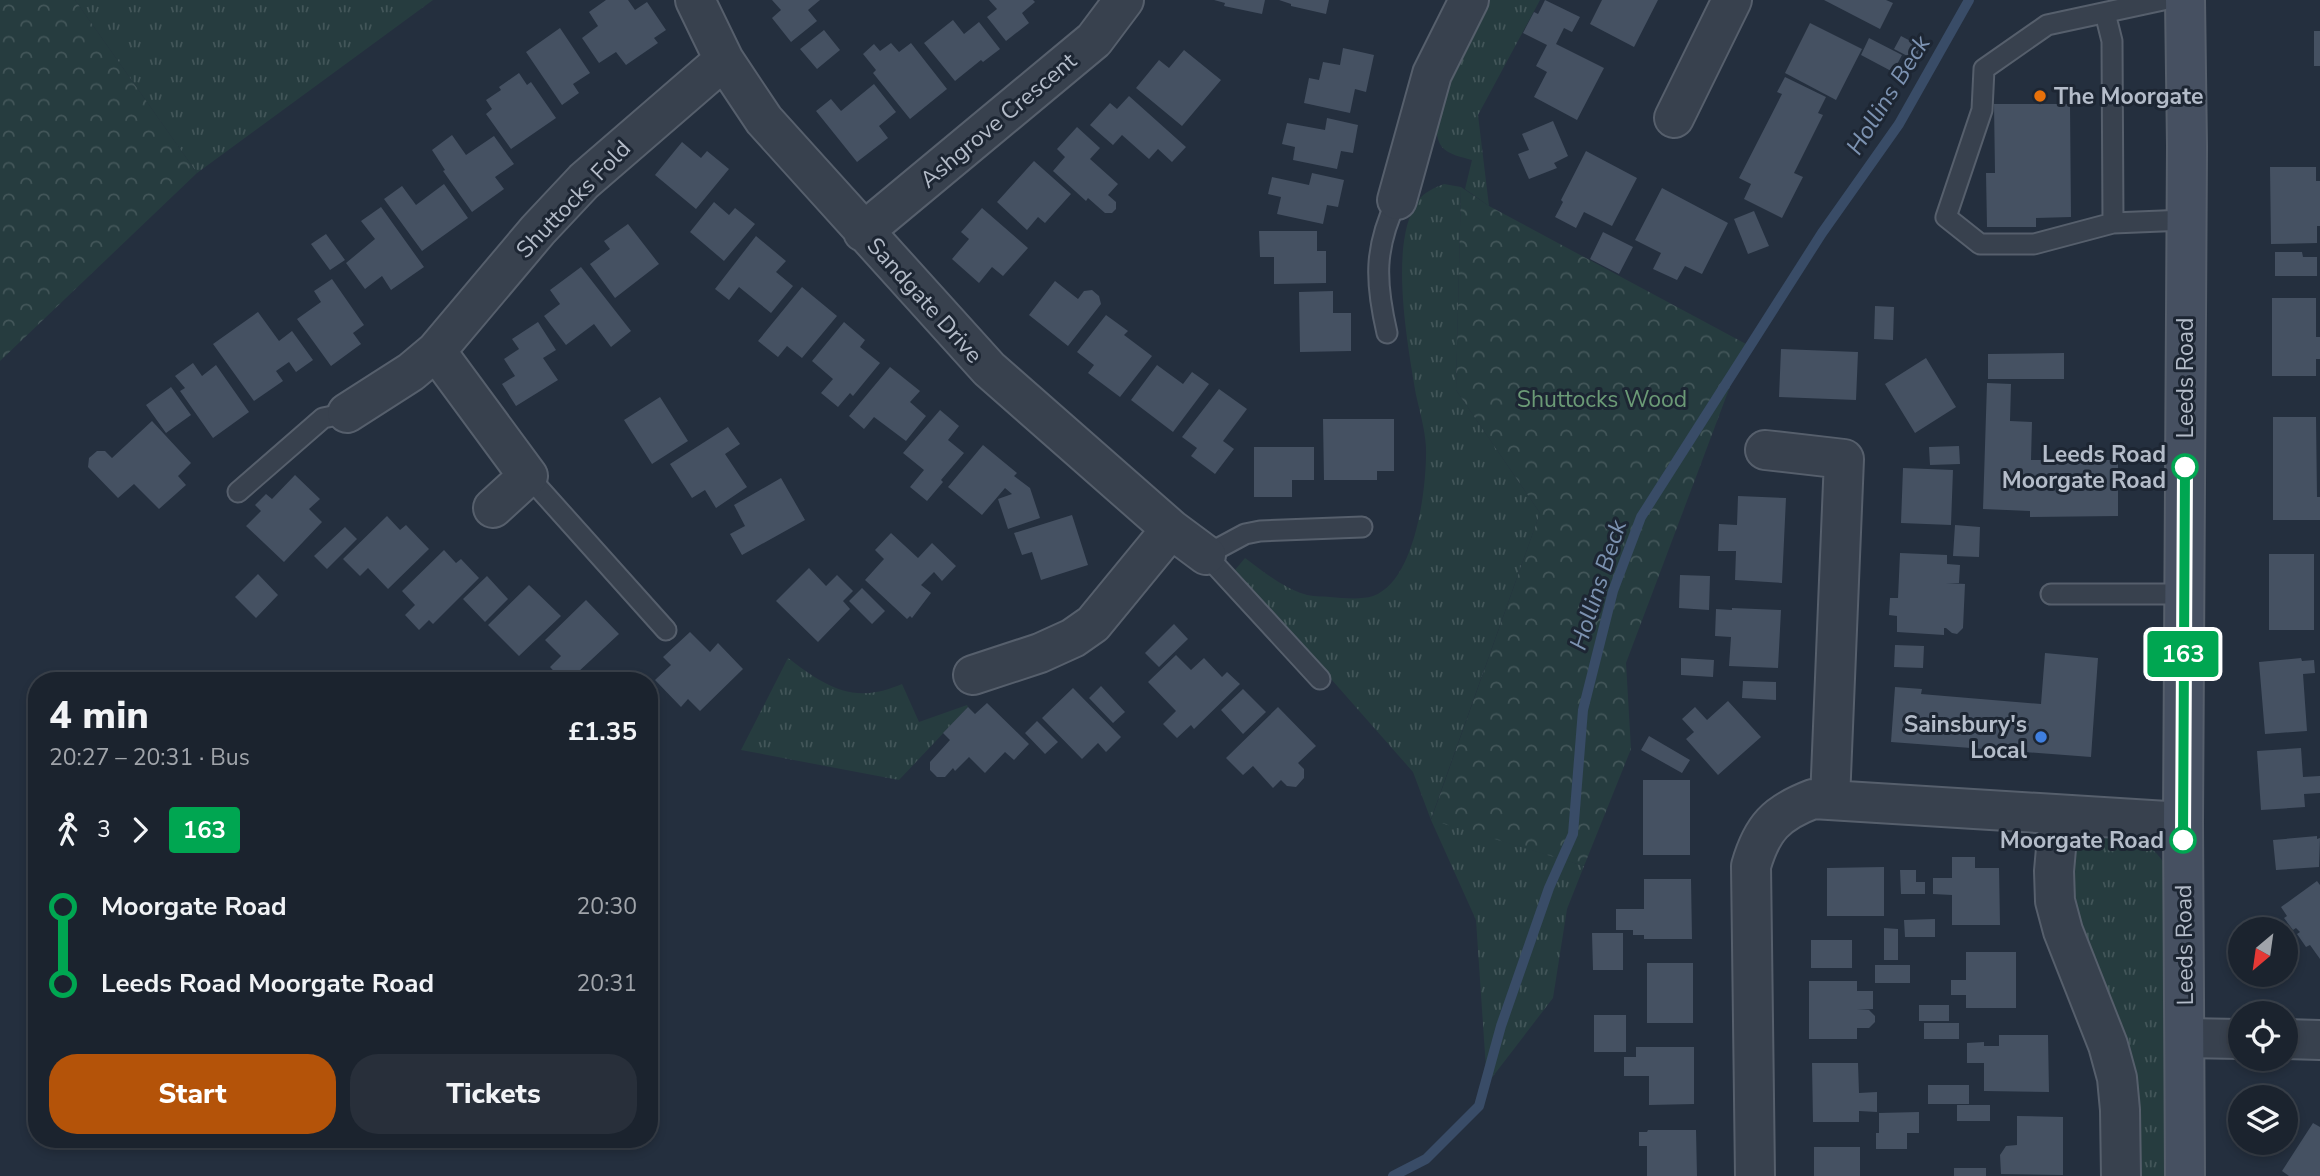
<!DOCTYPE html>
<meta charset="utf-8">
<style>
:root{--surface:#1b232e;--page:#282f3a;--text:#f1f3f6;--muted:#a0a4aa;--line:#39404a;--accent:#b45309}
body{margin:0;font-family:"Nunito Sans",sans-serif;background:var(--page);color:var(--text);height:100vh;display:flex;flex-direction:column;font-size:26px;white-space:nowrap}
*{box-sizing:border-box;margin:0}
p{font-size:23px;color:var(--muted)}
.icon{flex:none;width:38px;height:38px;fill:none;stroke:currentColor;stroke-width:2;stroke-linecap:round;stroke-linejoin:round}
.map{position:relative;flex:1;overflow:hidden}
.sheet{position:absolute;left:28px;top:672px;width:630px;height:476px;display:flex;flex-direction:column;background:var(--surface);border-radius:28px;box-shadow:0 4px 10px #0003,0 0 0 2px var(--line)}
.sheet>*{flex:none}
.badge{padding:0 14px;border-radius:5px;font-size:24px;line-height:46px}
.needle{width:46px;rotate:209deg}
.controls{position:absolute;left:2228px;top:917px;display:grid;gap:14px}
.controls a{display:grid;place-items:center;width:70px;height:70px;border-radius:50%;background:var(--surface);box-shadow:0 4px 10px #0003,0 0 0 2px var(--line);font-size:35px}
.map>.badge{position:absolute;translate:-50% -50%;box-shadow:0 0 0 4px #fff}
.legs{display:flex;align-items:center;gap:10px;height:77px;padding:0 21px;font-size:23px}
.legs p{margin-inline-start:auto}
.overview{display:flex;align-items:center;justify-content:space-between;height:119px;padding:0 21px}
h1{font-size:38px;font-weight:800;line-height:52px}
.button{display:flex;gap:14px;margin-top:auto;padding:14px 21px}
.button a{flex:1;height:80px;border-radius:28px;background:var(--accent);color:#fff;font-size:28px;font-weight:800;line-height:80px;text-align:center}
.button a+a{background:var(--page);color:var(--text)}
ul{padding:0 21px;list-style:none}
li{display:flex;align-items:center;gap:24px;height:77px;font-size:26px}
li i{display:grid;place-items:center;width:10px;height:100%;margin:0 9px;background:currentColor}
li i::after{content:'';width:18px;height:18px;margin:-9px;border:5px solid;border-radius:50%;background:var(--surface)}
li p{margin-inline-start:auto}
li:first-child i{background:linear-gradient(#0000 50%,currentColor 0)}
li:last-child i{background:linear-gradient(currentColor 50%,#0000 0)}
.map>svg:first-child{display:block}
.grass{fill:url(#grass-tufts)}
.forest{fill:url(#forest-crowns)}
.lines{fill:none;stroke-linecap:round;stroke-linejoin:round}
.stream{stroke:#394c67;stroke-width:10}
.building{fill:#455162}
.lane-casing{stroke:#565f6c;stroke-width:23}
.street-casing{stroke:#565f6c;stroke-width:42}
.secondary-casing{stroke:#565f6c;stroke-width:42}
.lane{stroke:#38414e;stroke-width:19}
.street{stroke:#38414e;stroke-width:38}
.secondary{stroke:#465061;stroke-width:38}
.line-1-casing{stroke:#fff;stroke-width:16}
.line-1{stroke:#00a651;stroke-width:10}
.food-dot{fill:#e8710a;stroke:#1d2633;stroke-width:2.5}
.stop-1-dot{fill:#fff;stroke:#00a651;stroke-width:3.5}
.shop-dot{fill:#3f7fe0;stroke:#1d2633;stroke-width:2.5}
.labels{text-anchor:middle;stroke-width:6;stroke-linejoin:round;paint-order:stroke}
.poi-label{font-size:23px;font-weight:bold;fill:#b4bcc9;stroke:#1d2633;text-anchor:start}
.street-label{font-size:23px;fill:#b4bcc9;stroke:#1d2633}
.park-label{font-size:23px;fill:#6b9a76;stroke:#1d2633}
.stop-label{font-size:23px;font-weight:bold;fill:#b4bcc9;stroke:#1d2633;text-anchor:end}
.water-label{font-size:24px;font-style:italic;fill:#7c92b1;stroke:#1d2633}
</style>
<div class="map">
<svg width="2320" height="1176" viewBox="0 0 2320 1176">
<defs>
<pattern id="grass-tufts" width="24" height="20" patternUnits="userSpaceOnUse" patternTransform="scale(1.75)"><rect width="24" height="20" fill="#263c3f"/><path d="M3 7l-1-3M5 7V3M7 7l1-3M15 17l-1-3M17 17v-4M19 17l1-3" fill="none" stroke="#435659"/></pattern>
<pattern id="forest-crowns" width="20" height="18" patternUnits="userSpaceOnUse" patternTransform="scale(1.75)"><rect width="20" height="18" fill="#263c3f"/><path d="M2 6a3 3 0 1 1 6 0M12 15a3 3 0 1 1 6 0" fill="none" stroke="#435659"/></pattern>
</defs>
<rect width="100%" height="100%" fill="#242f3e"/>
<path class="grass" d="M75 0H433L197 173Z
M1490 0H1540L1478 115 1489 206 1465 189 1472 160C1462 157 1449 155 1442 147 1419 118 1474 27 1490 0Z
M1444 184 1461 187 1456 390 1540 513 1431 819 1584 866 1567 909 1553 998 1487 1084 1476 920 1431 820 1413 772 1235 570 1245 558C1261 570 1285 589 1304 594 1312 597 1322 596 1330 597 1343 598 1361 600 1373 596 1416 581 1427 486 1426 447 1425 430 1420 412 1416 395 1408 346 1388 243 1418 201 1424 192 1434 188 1444 184Z
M788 658C813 677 842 699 876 692 885 691 894 687 902 684L919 722 967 705 968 707 899 780 741 750Z
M2097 833C2126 836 2152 839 2166 867V1176H2138L2076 922C2070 889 2059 848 2097 833Z"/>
<path class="forest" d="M0 0H75L197 173 0 361Z
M1461 187 1489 206 1746 344 1626 663 1631 749 1584 866 1431 820 1540 513 1456 390Z"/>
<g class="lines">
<path class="stream" d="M1393 1176 1426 1159 1479 1106 1501 1026 1549 888 1573 834 1583 710 1613 591 1641 517 1822 233 1899 124 1969 0"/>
</g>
<path class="building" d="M606 0H628L635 10 647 2 666 30 654 38 658 43 626 65 616 52 599 63 582 38 598 26 589 12Z
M772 0H820L808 10 817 21 791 42 772 18 781 10Z
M989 0H1033L1035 2 1022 13 1029 23 1006 41 987 17 997 9Z
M1214 0H1265L1262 14 1224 6 1225 3Z
M1279 0H1329L1326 14 1291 6V4Z
M1545 0 1580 17 1572 32 1564 28 1556 44 1604 68 1577 120 1534 97 1547 72 1536 66 1547 45 1523 33 1534 12 1538 14Z
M1602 0H1658L1634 47 1590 24Z
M1824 0H1886L1893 3 1880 29Z
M953 20 964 34 979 22 1000 49 983 62 981 60 955 81 924 43Z
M1810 23 1862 49 1836 100 1785 73Z
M560 28 590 73 573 84 579 93 562 105 526 52Z
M824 30 840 50 817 69 800 49Z
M2314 31H2320V66H2314Z
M1901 36 1924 48 1917 61 1894 49Z
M1869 38 1902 55 1893 72 1861 55Z
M891 43 899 52 911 43 947 89 910 119 873 73 876 70 863 54 874 44 880 51Z
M1343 48 1374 55 1366 92 1355 89 1350 113 1304 103 1309 78 1319 80 1323 62 1340 65Z
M1184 50 1221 80 1182 126 1136 88 1159 60 1169 68Z
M519 73 527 85 531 82 556 118 511 149 486 114 492 109 486 100 501 90 499 87Z
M1785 77 1826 97 1818 113 1823 115 1794 173 1803 177 1782 218 1744 199 1751 184 1739 178 1782 94 1777 92Z
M874 84 896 112 879 126 888 138 857 162 816 111 831 99 841 111Z
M1129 96 1186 147 1172 162 1158 149 1149 159 1122 135 1113 145 1090 125 1110 103 1117 109Z
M1994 104H2070L2071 217 2036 218V227H1987L1986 173H1995Z
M1327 118 1358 125 1353 153 1341 151 1337 169 1293 160 1295 147 1282 144 1287 123 1325 130Z
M1553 121 1568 156 1554 163 1557 168 1529 179 1518 154 1529 150 1522 134Z
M1077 127 1100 148 1090 159 1118 184 1108 195 1116 202V209L1112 213H1105L1088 198 1086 201 1053 171 1065 157 1057 149Z
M452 135 466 155 494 136 514 164 495 177 504 189 472 212 443 171 445 170 432 150Z
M682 142 701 158 707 151 729 169 696 209 655 175Z
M1586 151 1637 178 1612 226 1584 212 1576 228 1555 217 1563 202 1561 200Z
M1034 161 1071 194 1045 223 1038 217 1027 230 997 202Z
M2270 167H2316V181H2320V226H2317V243L2271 244Z
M1312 173 1344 180 1338 207 1327 205 1323 224 1277 214 1281 197 1268 194 1272 177 1309 185Z
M444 184 468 218 422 251 384 199 402 186 416 205Z
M1662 188 1728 223 1702 274 1685 266 1677 280 1653 269 1661 253 1635 240Z
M714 202 729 215 735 208 755 224 724 261 690 232Z
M381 207 424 267 391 290 382 276 365 289 346 263 375 239 361 221Z
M982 208 1028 248 1003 276 992 267 979 283 952 259 969 239 961 232Z
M1754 211 1769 246 1748 254 1734 219Z
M628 224 659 264 615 298 590 264 610 249 604 241Z
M1259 231H1317V251H1326V283L1274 284V257H1260Z
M1603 232 1633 247 1619 274 1590 259Z
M326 234 345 260 330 270 311 244Z
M756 236 786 261 776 272 793 286 771 313 739 287 729 300 715 289Z
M2275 252H2302L2303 257H2317V276H2275Z
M581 267 631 331 611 347 594 324 566 345 544 316 560 304 550 290Z
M332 279 364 325 353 333 361 344 331 366 297 319 321 302 314 291Z
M1055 281 1078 299 1084 291 1092 290 1099 296 1101 304 1068 346 1029 315Z
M802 287 837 316 802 358 787 346 778 357 758 341Z
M1333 291V313H1351V351L1300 352 1299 292Z
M2272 298H2316V337H2320V359H2316V376H2272Z
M1875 306 1894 307 1893 340 1874 339Z
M258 312 279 341 292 331 313 360 296 372 289 362 276 371 283 381 254 401 213 344Z
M1106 315 1128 331 1124 335 1152 356 1120 397 1088 373 1094 365 1077 352Z
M538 322 556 350 543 358 558 380 516 406 502 384 515 376 504 359 519 349 512 339Z
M844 322 865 340 860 347 880 363 853 396 850 393 838 407 821 393 833 379 812 361Z
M1781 349 1858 352 1856 400 1779 397Z
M2064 353V379H1988V354Z
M1926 358 1956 407 1915 433 1885 384Z
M193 363 202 376 216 365 249 412 213 438 180 391 185 388 175 376Z
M1157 365 1183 384 1192 372 1209 384 1173 432 1131 400Z
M890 367 920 391 910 402 926 416 906 441 874 417 864 429 849 416Z
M1987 383 2011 384 2010 421 2032 422 2031 460H2118V516L2030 517V511L1983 509Z
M171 387 191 415 166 433 146 405Z
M1219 389 1247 409 1223 441 1234 449 1215 474 1191 456 1197 448 1182 437Z
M660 397 688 441 652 464 624 420Z
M940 410 959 426 948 440 964 453 941 480 943 482 927 501 910 487 924 470 903 453Z
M2273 417H2316L2317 497H2320V520H2273Z
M1323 419H1394V471H1377V480H1324Z
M152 421 191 463 178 476 186 485 159 509 134 484 118 498 88 467 89 458 97 451H105L112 458Z
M728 427 740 444 725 454 747 487 716 508 705 490 692 498 670 464Z
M983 445 1017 473 1014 476 1030 488 1040 518 1008 529 998 499 1012 494 1005 488 982 515 948 487Z
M1959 446 1960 464 1930 465 1929 447Z
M1254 447H1314V480H1292V497H1254Z
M1903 468 1953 470 1951 525 1901 523Z
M295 475 320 499 309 509 322 522 284 562 246 526 261 511 255 505 266 494 272 499Z
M781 478 805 520 742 555 730 534 745 526 734 505Z
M1738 496 1786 498 1782 583 1735 580 1736 551H1718L1719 524 1737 525Z
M1072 515 1088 565 1041 580 1032 552 1022 555 1014 533Z
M387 516 400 530 406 525 429 549 388 589 368 568 360 576 343 559Z
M1955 525 1980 527 1979 557 1953 556Z
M345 527 357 539 327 569 314 556Z
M891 533 918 558 932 543 956 566 942 581 934 572 921 585 931 593 912 618 910 616 907 619 865 580 884 559 875 550Z
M444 550 456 563 461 559 479 578 433 624 429 620 419 630 405 615 415 605 402 591Z
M1900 553 1947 555V564L1960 565 1959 583H1946L1965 584 1963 628 1957 634 1952 633 1946 628H1944V635L1897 632V616L1889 615 1890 598H1898Z
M2269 554H2314V630H2269Z
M809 568 826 586 837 575 853 591 843 601 850 609 818 642 776 601Z
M258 574 278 595 256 618 235 597Z
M1680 575 1710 576 1709 610 1679 608Z
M487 576 508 599 485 622 463 599Z
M529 585 561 616 519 656 488 625Z
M862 588 885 611 872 624 849 601Z
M586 600 619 634 577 673 574 670 563 681 550 667 561 656 545 640Z
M1732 608 1781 610 1778 668 1729 666 1731 637 1715 636 1716 609 1732 610Z
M1174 624 1188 639 1159 667 1145 653Z
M690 632 710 652 718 643 743 669 700 711 688 699 681 707 655 680 671 665 663 657Z
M1895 645 1924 646 1923 668 1894 667Z
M2045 653 2098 658 2091 757 1891 742 1895 687 1922 689 1921 694 2041 704Z
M1176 655 1191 670 1204 658 1222 677 1227 672 1240 684 1194 729 1191 725 1177 738 1163 724 1176 711 1148 682Z
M1681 658 1714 660 1713 677 1681 675Z
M2301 658 2302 661 2314 660 2315 673 2303 674 2307 731 2265 734 2259 662Z
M1743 681 1776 682V700L1742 698Z
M1101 686 1125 712 1113 723 1089 698Z
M1073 688 1121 737 1106 752 1098 743 1082 759 1042 718Z
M1243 689 1266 712 1243 734 1221 710Z
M1728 701 1761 737 1718 775 1686 739 1694 732 1682 719 1695 707 1707 720Z
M987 703 1029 744 1014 760 1005 752 985 773 969 757 955 771 953 768 945 777H937L930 770V762L950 740 943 733 968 707 975 714Z
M1278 707 1316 746 1298 763 1304 769V778L1296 787 1287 786 1281 780 1273 788 1253 766 1243 775 1226 758Z
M1037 721 1058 742 1045 754 1025 733Z
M1649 736 1690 760 1682 773 1641 750Z
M2301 748 2303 777 2320 776V793L2304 794 2305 807 2261 810 2257 751Z
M1643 780H1690V855H1643Z
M2317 836V839L2320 838 2319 867 2276 870 2273 840Z
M1952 857H1975V868H1999L2000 925H1952V895L1933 894V878H1952Z
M1884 867V916H1827V868Z
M1900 870H1916V882H1925V894H1901Z
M1644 879H1691L1692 939H1644V935H1633V930H1616V909H1644Z
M2317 881 2320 885V959L2310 945 2306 947 2297 934 2300 932 2296 928 2293 930 2284 918 2287 916 2281 907Z
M1935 919V937H1905L1904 920Z
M1884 928 1898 929V960H1884Z
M1592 933H1623V970H1593Z
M1811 940H1852V968H1811Z
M1966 952H2016V1008H1966V995H1951V980H1966Z
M1647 963H1693V1023H1647Z
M1875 965H1910V983H1875Z
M1809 981H1857V991H1873V1009L1857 1010H1869L1875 1016V1022L1869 1028H1857V1039H1809Z
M1919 1005H1949V1021H1919Z
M1594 1015H1626V1052H1594Z
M1924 1023H1959V1039H1924Z
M1999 1035H2048L2049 1092 1984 1091V1063H1967V1043L1984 1042V1046H1999Z
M1636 1047H1694V1104L1649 1105V1076H1624V1057H1636Z
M1812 1063H1858L1859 1093 1877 1092V1112L1859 1111V1122H1813Z
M1928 1085H1969V1104H1928Z
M1957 1105H1990V1121H1957Z
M1919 1112V1133H1907V1149H1876V1133H1879V1113Z
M2017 1116 2063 1117V1175L2001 1174 2000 1155 2006 1146 2017 1145Z
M2313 1123 2320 1127V1176H2289L2282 1171Z
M1648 1130H1696L1697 1176H1647V1146H1639V1132H1647Z
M1814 1147H1860V1176H1814Z
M1954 1168H1986V1176H1954Z"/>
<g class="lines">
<g class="lane-casing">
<path id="lane" d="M2163 0 2047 25 1984 69 1982 110 1946 217 1980 244H2034L2113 223 2186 220
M2105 13 2112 41 2113 223
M1387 333C1375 281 1374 248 1397 200
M528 476 666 630
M238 492 323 418 347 413
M2051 594H2184
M1320 679 1206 555 1245 534 1260 531 1362 527"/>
</g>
<g class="street-casing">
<path id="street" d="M695 0 724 60 764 120 989 369 1171 529 1206 555
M1674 118 1732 0
M1397 200 1432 74 1469 0
M863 232 1094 40 1124 0
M436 351 528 476 493 508
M347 413 411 372 436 351 538 230 584 181 724 60
M1765 450 1844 459 1830 800
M973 675 1040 653 1073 638 1093 624 1171 529
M2059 815 2054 871 2055 901 2063 931 2108 1045 2117 1078 2120 1110 2121 1176
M2185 1038 2240 1039
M2286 1039 2320 1040
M1755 1176 1751 866C1762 828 1776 813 1813 799L2183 822"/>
</g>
<g class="secondary-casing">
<path id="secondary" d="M2185 1176 2183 822 2187 146 2185 0"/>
</g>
<use href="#lane" class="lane"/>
<use href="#street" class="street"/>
<use href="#secondary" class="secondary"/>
</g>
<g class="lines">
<g class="line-1-casing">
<path id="line-1" d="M2183 840 2185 467"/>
</g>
<use href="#line-1" class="line-1"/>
</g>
<circle class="food-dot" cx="2040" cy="96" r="7"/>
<g class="stop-1-dot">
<circle cx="2185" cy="467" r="12"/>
<circle cx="2183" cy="840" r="12"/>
</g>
<circle class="shop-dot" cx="2041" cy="737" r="7"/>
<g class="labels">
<g class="poi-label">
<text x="2054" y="104">The Moorgate</text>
<text x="2027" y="732" text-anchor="end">Sainsbury's<tspan x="2027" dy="26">Local</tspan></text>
</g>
<g class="street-label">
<text transform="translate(998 120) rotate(-40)" y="8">Ashgrove Crescent</text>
<text transform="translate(573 199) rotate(-46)" y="8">Shuttocks Fold</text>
<text transform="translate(925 300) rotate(48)" y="8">Sandgate Drive</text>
<text transform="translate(2185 378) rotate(-90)" y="8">Leeds Road</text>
<text transform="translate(2184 945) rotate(-91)" y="8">Leeds Road</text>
</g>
<g class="park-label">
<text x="1602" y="407">Shuttocks Wood</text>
</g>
<g class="stop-label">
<text x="2166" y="462">Leeds Road<tspan x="2166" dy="26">Moorgate Road</tspan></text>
<text x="2164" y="848">Moorgate Road</text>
</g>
<g class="water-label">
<text transform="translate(1888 95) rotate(-58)" y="8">Hollins Beck</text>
<text transform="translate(1598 585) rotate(-72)" y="8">Hollins Beck</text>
</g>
</g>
</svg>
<div class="controls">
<a><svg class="needle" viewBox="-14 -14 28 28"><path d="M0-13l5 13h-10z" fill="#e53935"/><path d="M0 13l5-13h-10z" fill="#a0a4aa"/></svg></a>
<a><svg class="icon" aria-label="locate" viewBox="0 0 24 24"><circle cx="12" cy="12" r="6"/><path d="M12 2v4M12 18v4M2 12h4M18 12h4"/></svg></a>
<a><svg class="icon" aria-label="layers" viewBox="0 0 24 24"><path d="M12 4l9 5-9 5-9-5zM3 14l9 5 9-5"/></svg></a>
</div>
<b class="badge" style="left:2183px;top:654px;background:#00a651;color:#fff">163</b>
<section class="sheet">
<div class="overview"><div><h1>4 min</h1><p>20:27 – 20:31 · Bus</p></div><b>£1.35</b></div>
<div class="legs"><svg class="icon" aria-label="walk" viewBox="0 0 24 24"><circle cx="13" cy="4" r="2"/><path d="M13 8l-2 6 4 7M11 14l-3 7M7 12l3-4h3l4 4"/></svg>3<svg class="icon" aria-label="forward" viewBox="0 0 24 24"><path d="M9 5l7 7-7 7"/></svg><b class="badge" style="background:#00a651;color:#fff">163</b></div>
<ul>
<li><i style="color:#00a651"></i><b>Moorgate Road</b><p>20:30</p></li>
<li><i style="color:#00a651"></i><b>Leeds Road Moorgate Road</b><p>20:31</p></li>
</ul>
<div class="button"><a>Start</a><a>Tickets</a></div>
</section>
</div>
